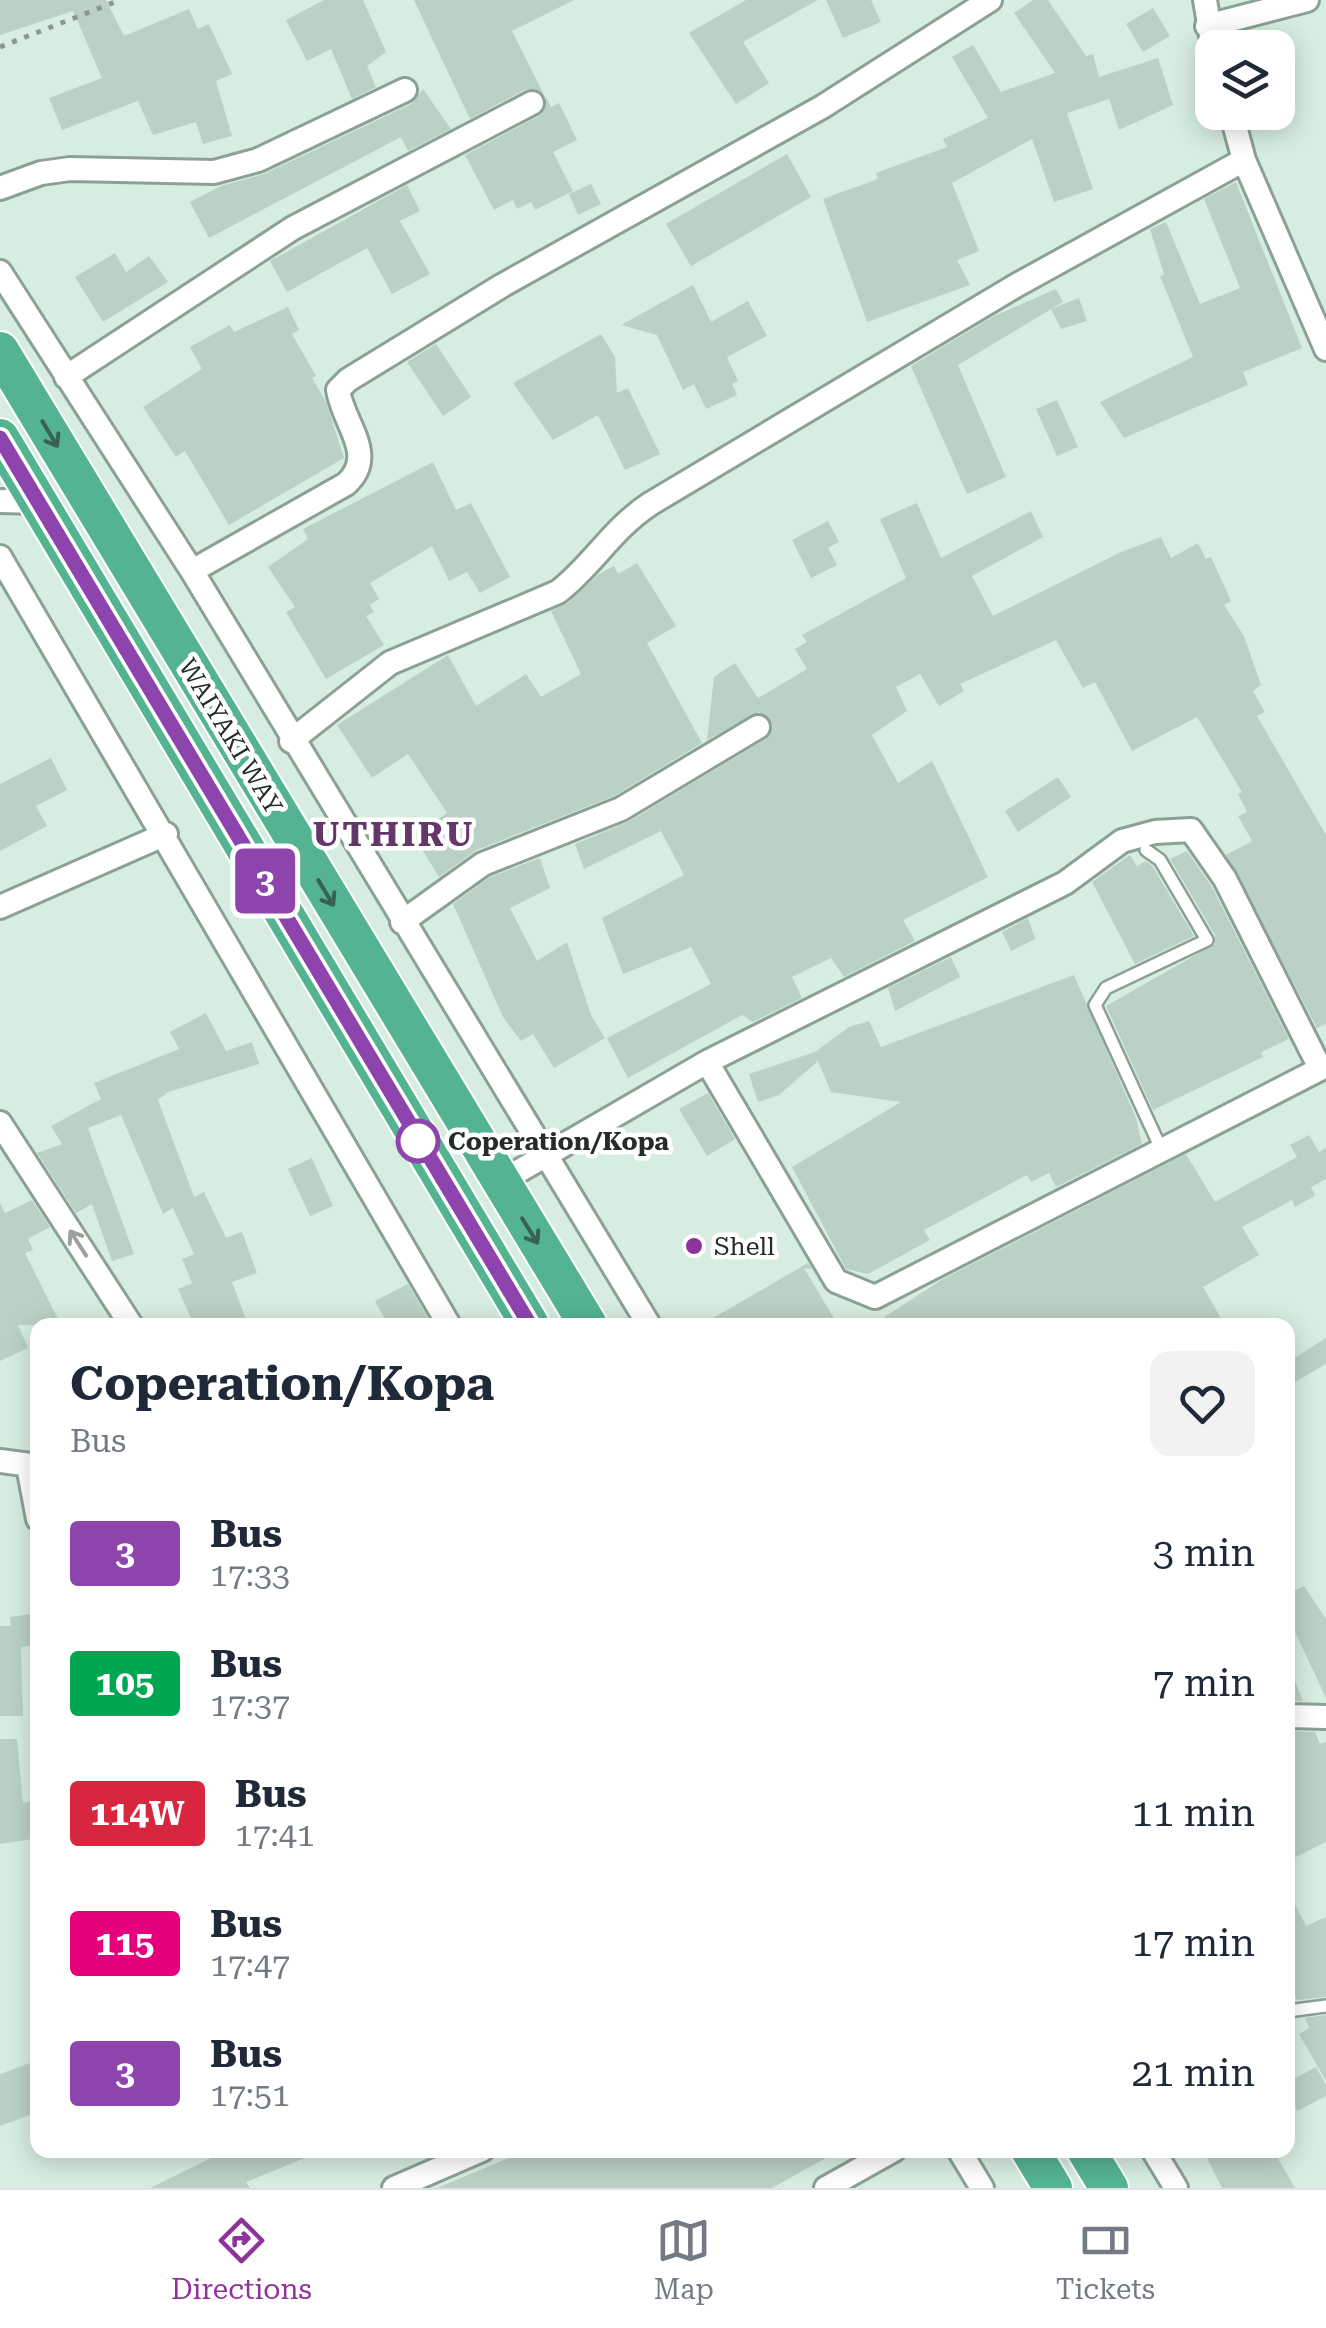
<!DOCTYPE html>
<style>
:root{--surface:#fff;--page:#f2f2f3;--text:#1f2937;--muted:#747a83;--line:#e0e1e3;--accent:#8f329b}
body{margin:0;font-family:"Roboto Serif",serif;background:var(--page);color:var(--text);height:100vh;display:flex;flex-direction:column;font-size:38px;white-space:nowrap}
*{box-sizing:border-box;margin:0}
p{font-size:32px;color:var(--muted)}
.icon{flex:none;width:55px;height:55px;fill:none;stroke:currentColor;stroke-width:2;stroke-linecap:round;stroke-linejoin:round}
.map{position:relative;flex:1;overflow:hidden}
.panel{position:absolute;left:30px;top:1318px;width:1265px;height:840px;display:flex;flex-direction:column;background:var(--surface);border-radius:20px;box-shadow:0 5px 25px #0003}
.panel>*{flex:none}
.badge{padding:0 20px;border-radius:8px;font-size:35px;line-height:65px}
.controls{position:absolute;left:1195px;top:30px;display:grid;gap:20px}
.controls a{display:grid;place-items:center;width:100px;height:100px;border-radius:20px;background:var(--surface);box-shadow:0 5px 25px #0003;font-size:50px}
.map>.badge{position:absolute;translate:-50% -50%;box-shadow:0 0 0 5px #fff}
.round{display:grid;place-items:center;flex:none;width:105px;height:105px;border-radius:20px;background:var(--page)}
.head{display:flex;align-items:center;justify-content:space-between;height:170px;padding:0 40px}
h1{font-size:48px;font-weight:700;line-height:75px}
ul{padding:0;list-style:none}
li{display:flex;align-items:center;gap:30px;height:130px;padding:0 40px}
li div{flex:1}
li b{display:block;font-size:38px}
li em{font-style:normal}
li .badge{min-width:110px;font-weight:700;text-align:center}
.dock{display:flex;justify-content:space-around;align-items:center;height:140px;border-top:2px solid var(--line);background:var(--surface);font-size:28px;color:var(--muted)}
.dock a{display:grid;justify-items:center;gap:5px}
.dock .current{color:var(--accent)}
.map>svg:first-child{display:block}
.building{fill:#bbd1c6}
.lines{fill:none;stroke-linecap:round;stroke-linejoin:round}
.service-casing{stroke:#8ca196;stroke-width:16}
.minor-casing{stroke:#8ca196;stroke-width:28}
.trunk-casing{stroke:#fff;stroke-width:42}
.path{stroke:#889890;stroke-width:5;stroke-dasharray:5 8;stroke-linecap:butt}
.service{stroke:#fff;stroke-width:11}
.minor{stroke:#fff;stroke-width:22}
.trunk{stroke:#54b492;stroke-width:38}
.oneway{stroke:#376252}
.oneway2{stroke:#9ca09e}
.line-casing{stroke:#fff;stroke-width:22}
.line{stroke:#8e44ad;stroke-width:15}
.stop-dot{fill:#fff;stroke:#8e44ad;stroke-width:5}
.poi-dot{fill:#8f329b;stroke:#fff;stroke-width:4}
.labels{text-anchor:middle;stroke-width:9;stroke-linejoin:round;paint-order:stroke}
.street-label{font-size:25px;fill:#242c28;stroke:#fff}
.stop-label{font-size:25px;font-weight:bold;fill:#242c28;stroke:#fff;text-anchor:start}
.poi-label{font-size:25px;fill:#242c28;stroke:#fff;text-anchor:start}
.district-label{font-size:35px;font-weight:bold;letter-spacing:2.5px;fill:#64366a;stroke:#fff}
</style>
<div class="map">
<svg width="1326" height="2188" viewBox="0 0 1326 2188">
<rect width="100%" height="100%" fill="#d7ede2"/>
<path class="building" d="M0 0H106L124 36 189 9 198 29 209 24 232 74 216 81 232 136 203 144 196 122 153 135 138 101 62 130 49 98 102 78 73 11 0 35Z
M324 0H363L386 52 367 66 376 87 352 99 331 49 307 61 286 20Z
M414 0H574L512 31 544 95 526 89 470 119Z
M746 0H818L743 42 769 83 736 104 689 33Z
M826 0H871L881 22 843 38Z
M1033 0H1048L1086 56 1093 54 1099 77 1158 58 1173 105 1119 130 1109 99 1067 113 1093 189 1054 202 1032 139 952 183 979 251 957 260 970 285 867 322 823 199 878 179 876 173 947 147 943 139 988 118 952 57 973 45 1001 92 1055 73 1014 13Z
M1153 8 1170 36 1143 52 1126 24Z
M423 89 451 129 408 151 401 137 209 238 190 202 221 186 264 174 411 104Z
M546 97 551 107 559 103 577 140 553 152 573 191 535 210 531 202 517 209 513 200 494 210 465 155 539 116 545 110Z
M787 154 811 197 691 266 666 224Z
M1236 182 1302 348 1243 372 1248 385 1124 438 1100 402 1193 357 1160 276 1164 274 1150 229 1166 222 1200 304 1240 288 1204 199Z
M591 184 601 204 578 215 569 194Z
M407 185 420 211 400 221 430 274 392 294 367 248 287 292 270 261Z
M115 253 126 272 149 256 168 282 103 322 75 277Z
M693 285 711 322 748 301 767 336 727 357 738 381 732 384 737 395 706 409 694 384 683 390 657 335 621 325Z
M1056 289 1063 302 958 365 1006 477 967 494 911 366 994 316Z
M1079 298 1087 321 1061 329 1051 309Z
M288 307 299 330 292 334 316 376 312 378 326 402 344 458 229 525 185 451 176 457 143 407 202 369 190 347 230 325 234 332Z
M601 334 615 357 617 393 628 388 660 454 625 470 598 415 553 440 513 383Z
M436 344 471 397 443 416 407 362Z
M1057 400 1078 447 1057 456 1036 409Z
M433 462 456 510 471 503 510 577 480 593 467 572 449 581 432 546 370 583 379 599 370 605 374 612 366 616 384 645 326 679 286 612 295 607 268 567 308 539 303 529Z
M917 503 941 558 1031 511 1043 537 972 576 993 616 1121 552 1161 537 1171 558 1198 543 1206 559 1211 557 1231 601 1224 605 1244 636 1261 685 1253 691 1265 712 1257 716 1326 835V1024L1317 1028 1226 855 1252 841 1238 816 1247 812 1238 794 1242 792 1197 717 1132 751 1095 682 1083 688 1056 640 960 684 964 691 939 706 920 674 896 687 907 711 872 735 898 783 932 761 988 877 903 920 915 941 844 977 831 958 792 977 802 998 753 1022 742 1015 628 1078 607 1038 711 984 691 947 623 974 602 918 684 875 661 831 584 869 575 844 628 822 766 739 773 726 759 712 707 740 714 677 735 663 758 698 807 669 795 649 807 642 802 635 906 578 880 519Z
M828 521 839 542 828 548 837 565 811 578 792 540Z
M637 563 676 626 647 643 702 743 614 796 477 850 439 877 413 835 447 813 408 754 372 778 337 725 448 655 476 706 526 674 541 697 581 674 551 611 568 603 599 574 614 566 618 574Z
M51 758 67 790 36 806 47 826 0 851V784Z
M1058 777 1071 797 1018 832 1005 811Z
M1187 851 1212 887 1289 1039 1261 1052 1263 1057 1153 1110 1106 1006 1215 944V935L1170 859Z
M1130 855 1137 866 1146 861 1153 867 1194 936 1135 964 1092 882Z
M540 858 550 888 510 908 537 961 567 942 591 1015 605 1038 554 1068 533 1034 521 1041 503 1017 453 904 490 877Z
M1028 918 1035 939 1011 951 1002 932Z
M951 957 960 977 895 1011 888 988Z
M1074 975 1136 1118 1142 1144 1056 1187 1049 1173 1031 1182 1027 1175 924 1230 930 1240 868 1274 846 1269 792 1167 901 1102 831 1092 818 1061 779 1095 758 1102 749 1074 815 1052 849 1027 869 1021 881 1047Z
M206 1013 226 1051 252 1042 259 1064 168 1092 158 1100 194 1197 204 1192 226 1238 242 1232 257 1273 232 1282 248 1325H194L178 1289 192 1283 182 1259 194 1254 173 1208 163 1214 121 1115 88 1128 134 1254 112 1261 92 1204 76 1213 37 1153 62 1144 51 1126 101 1099 94 1083 179 1049 170 1032Z
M708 1093 735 1139 707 1156 679 1109Z
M1309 1135 1319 1152 1326 1148V1179L1311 1187 1315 1196 1295 1207 1292 1200 1242 1227 1259 1255 1203 1287 1225 1325H872L943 1279 1186 1154 1215 1202 1297 1157 1290 1145Z
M312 1158 333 1206 310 1216 288 1169Z
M32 1200 50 1227 28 1239 33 1250 25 1253 61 1325H18L28 1348 0 1361V1203L5 1213Z
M808 1263 812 1269 804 1268 838 1325H701Z
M408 1284 432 1325H388L375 1301Z
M1326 1338V1364L1288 1386V1362Z
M1304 1586 1326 1619V1698L1288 1617V1594Z
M38 1613V1645L21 1647 23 1716H0V1626H11L10 1617Z
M1289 1666 1303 1701H1288Z
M1288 1731 1315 1732 1320 1744 1326 1742V1842L1288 1861Z
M0 1739H17L23 1803 38 1800V1838L0 1844Z
M1288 1891 1306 1926 1326 1917V1997L1297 2000 1288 1980Z
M1326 2015V2081L1299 2034 1309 2028 1305 2018Z
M38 2060V2112L0 2126V2074Z
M1316 2067 1326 2085V2096L1297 2111 1288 2082Z
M227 2150H322V2151L246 2182 250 2188H150Z
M528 2150H840L772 2188H437Z
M1203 2150H1273L1295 2188H1222Z"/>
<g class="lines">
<g class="service-casing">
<path id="service" d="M1146 850 1160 860 1207 940 1106 988 1095 1005 1162 1151
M1288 2011 1326 2006"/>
</g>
<g class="minor-casing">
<path id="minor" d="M1205 0 1213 48
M1207 26 1307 0
M1231 112 1244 160 1326 349
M0 188 41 173 70 169 214 172 258 160 405 90
M0 272 192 571 649 1325
M66 377 293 228 532 103
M0 501 39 502
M0 557 449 1325
M192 571 346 484C378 455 343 424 338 390L348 380 503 285 822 107 990 0
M291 741 390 663 558 592C593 565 611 530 650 504L1017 285 1244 160
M0 907 166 834
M402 922 483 864 621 809 758 727
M707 1062 836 1281 875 1297 1326 1066
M0 1123 131 1325
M500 1182 707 1062 1065 883 1122 841 1155 832 1191 830 1225 879 1320 1068
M0 1461 38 1466
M28 1466 38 1519
M1288 1716 1326 1717
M959 2150 982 2188
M1153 2150 1176 2188
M394 2188 482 2150
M826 2188 894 2150"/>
</g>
<g class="trunk-casing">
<path id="trunk" d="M0 351 588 1325
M0 438 530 1325
M1030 2150 1053 2188
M1086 2150 1109 2188"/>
</g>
<path class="path" d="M0 47 120 0"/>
<use href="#service" class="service"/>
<use href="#minor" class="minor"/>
<use href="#trunk" class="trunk"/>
</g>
<defs><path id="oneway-shaft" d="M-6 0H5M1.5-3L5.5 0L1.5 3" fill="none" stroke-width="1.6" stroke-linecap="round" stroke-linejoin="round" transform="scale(2.5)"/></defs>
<g class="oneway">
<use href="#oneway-shaft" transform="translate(50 434) rotate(59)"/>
<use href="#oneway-shaft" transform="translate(326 893) rotate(59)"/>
<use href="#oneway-shaft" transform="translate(530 1231) rotate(58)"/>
</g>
<use class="oneway2" href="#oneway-shaft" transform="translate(78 1243) rotate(-123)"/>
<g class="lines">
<g class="line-casing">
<path id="line" d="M0 438 530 1325"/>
</g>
<use href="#line" class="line"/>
</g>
<circle class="stop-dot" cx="418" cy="1141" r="20"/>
<circle class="poi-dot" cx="694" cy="1246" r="10"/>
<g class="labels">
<g class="street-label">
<text transform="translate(231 736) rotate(59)" y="9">WAIYAKI WAY</text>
</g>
<g class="stop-label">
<text x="448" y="1150">Coperation/Kopa</text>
</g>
<g class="poi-label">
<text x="714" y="1255">Shell</text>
</g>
<g class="district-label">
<text x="394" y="846">UTHIRU</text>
</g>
</g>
</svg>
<div class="controls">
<a><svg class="icon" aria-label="layers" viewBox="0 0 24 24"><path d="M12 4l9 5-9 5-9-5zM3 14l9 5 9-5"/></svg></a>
</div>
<b class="badge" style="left:265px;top:881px;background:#8e44ad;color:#fff">3</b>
<section class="panel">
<div class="head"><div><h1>Coperation/Kopa</h1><p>Bus</p></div><a class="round"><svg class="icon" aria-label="heart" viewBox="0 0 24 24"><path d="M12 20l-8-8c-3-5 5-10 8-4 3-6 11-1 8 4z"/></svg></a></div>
<ul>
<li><span class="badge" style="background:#8e44ad;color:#fff">3</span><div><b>Bus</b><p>17:33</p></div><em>3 min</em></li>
<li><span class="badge" style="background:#00a651;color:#fff">105</span><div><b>Bus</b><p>17:37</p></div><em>7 min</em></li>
<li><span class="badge" style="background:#d7263d;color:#fff">114W</span><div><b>Bus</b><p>17:41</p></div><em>11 min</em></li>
<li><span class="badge" style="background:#e6007e;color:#fff">115</span><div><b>Bus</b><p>17:47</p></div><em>17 min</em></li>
<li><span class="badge" style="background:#8e44ad;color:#fff">3</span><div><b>Bus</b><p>17:51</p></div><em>21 min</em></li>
</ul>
</section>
</div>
<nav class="dock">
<a class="current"><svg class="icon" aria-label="directions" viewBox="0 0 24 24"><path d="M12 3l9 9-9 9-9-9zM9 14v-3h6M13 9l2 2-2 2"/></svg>Directions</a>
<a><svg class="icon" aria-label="map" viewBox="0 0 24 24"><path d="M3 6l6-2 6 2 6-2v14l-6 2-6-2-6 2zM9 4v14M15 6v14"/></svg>Map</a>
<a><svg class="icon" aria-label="tickets" viewBox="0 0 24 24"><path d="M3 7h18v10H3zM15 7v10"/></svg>Tickets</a>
</nav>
